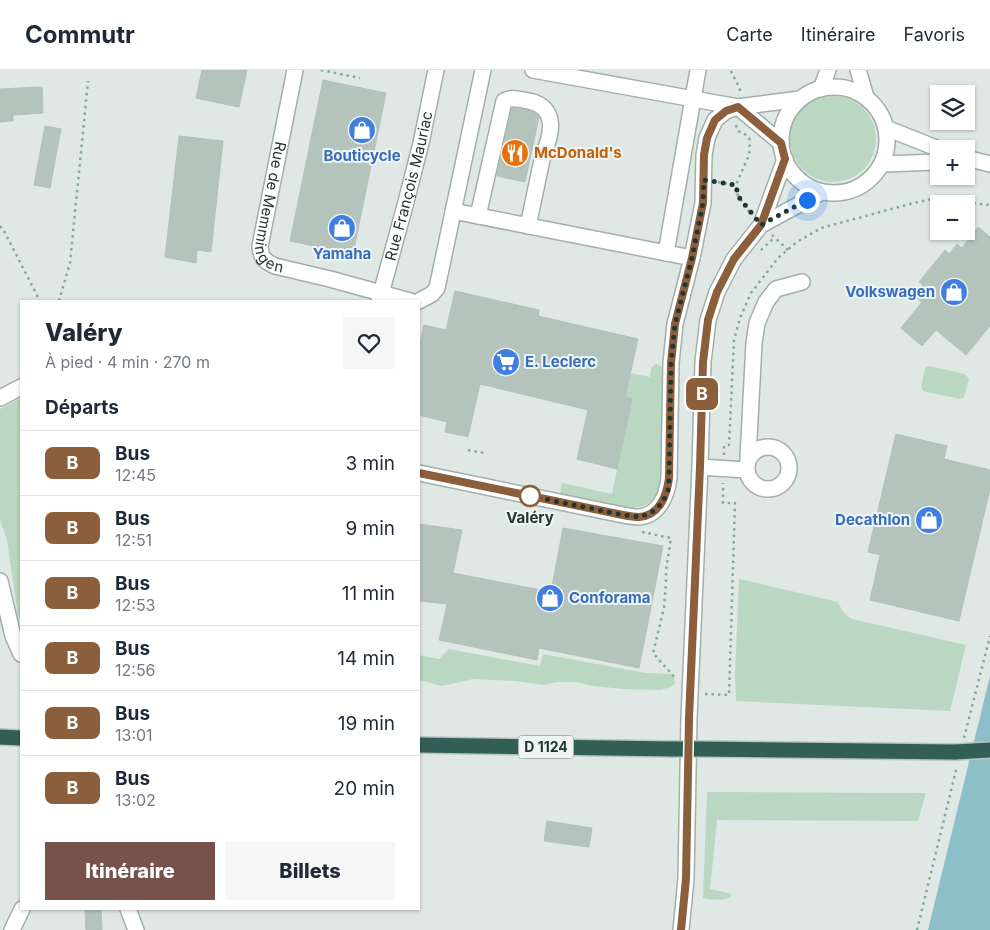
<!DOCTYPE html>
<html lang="fr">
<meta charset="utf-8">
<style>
:root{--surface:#fff;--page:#f6f6f7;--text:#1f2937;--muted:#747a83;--line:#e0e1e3;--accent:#77514b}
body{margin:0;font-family:Inter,sans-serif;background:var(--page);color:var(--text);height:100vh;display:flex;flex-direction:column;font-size:19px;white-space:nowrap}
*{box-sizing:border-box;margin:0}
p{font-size:16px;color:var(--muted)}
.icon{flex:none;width:28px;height:28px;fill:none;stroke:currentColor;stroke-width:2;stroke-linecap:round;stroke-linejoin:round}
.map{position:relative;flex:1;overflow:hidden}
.panel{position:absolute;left:20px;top:230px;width:400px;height:610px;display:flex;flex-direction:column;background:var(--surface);border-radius:0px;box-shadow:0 1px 4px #0004}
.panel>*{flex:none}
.badge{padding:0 10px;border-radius:8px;font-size:18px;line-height:32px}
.fabs{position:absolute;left:930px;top:15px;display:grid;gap:10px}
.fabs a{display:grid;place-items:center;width:45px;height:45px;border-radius:0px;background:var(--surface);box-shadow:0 1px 4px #0004;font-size:25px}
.you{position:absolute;width:25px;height:25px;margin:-12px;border:4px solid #fff;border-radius:50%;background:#1a73e8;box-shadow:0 0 0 8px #1a73e833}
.map>.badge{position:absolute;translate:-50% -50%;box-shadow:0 0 0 2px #fff}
h2{padding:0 25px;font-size:19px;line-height:45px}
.round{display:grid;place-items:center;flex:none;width:52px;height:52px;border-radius:0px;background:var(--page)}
.headline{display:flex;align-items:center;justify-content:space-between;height:85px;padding:0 25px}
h1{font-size:24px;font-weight:800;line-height:38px}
.action{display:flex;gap:10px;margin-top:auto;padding:10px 25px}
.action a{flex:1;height:58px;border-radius:0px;background:var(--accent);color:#fff;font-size:20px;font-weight:800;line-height:58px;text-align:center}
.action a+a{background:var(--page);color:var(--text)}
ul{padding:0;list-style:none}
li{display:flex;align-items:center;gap:15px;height:65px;padding:0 25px;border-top:1px solid var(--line)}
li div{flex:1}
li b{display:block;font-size:19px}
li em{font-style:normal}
li .badge{min-width:55px;font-weight:700;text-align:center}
header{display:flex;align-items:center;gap:30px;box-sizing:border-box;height:70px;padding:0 25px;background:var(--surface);border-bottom:1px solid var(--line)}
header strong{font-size:24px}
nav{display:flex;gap:28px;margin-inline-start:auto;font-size:18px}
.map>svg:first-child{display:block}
.green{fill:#bad7c2}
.water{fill:#8cbfc8}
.building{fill:#b5c3bd;stroke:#b2c1bb}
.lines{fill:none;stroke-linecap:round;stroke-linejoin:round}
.minor-casing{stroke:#a3afab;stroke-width:18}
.highway-casing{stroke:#bdc3c1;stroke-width:18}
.path{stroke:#83a89c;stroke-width:2.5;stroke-dasharray:2.5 4;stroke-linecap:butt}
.minor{stroke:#fff;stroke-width:15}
.highway{stroke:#315f55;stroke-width:15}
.highway-bridge-casing{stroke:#bdc3c1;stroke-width:18;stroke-linecap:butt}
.highway-bridge{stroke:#315f55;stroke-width:15}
.line-casing{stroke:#fff;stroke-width:11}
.line{stroke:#8b5e3c;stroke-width:8}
.walk{stroke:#223631;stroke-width:5;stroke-dasharray:0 9}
.stop-dot{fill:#fff;stroke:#8b5e3c;stroke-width:2.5}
.labels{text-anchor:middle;stroke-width:4;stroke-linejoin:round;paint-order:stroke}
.shield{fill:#eff5f2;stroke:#606f6b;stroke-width:1}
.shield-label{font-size:14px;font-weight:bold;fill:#223631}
.food-label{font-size:15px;font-weight:bold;fill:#c56008;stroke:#eff5f2;text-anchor:start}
.shop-label{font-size:15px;font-weight:bold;fill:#366cbe;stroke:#eff5f2}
.street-label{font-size:15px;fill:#223631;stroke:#eff5f2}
.stop-label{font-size:15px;font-weight:bold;fill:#223631;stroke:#eff5f2}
</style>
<header>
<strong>Commutr</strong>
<nav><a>Carte</a><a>Itinéraire</a><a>Favoris</a></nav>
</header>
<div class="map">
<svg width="990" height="860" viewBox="0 0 990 860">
<rect width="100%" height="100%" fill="#dfe8e4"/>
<path class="green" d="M790 69a43 43 0 1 1 86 0a43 43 0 1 1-86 0Z
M656 294 664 298 660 416C655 433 646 437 629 438L560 424 562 413 612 424 632 329 625 327 630 303 650 307 651 298Z
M929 296 965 304 969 309 964 327 960 329 923 321 921 317 925 298Z
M21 328V551L18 546 7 470 0 450V339Z
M739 509 838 532C841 539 845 545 852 549L966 575 950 641 736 631 735 606Z
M449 579 540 596 543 584 645 603 673 604 675 613 671 617 660 620 623 619 594 616 577 612H557L544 615 516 611 473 609 442 616 419 610V585L439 589Z
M707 722 926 723 918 751 717 750 710 819 732 824 731 827C722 831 712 830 703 828Z"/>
<path class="water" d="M990 606V860H928Z"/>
<path class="building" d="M202 0H247L239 37 196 28Z
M323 10 386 23 353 184 290 171Z
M42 17 43 43 13 45V51L0 52V19Z
M512 38 531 41 539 47 525 112 497 106Z
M45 56 61 59 50 118 34 115Z
M179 66 223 71 211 182 197 180 196 193 165 187Z
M978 157 990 167V256L966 285 936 260 922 276 901 258 922 232 914 226 923 215 919 212 945 180 949 184 957 174 962 178Z
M455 221 539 240 538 246 638 269 625 327 632 329 617 399 577 389 588 340 480 314 468 367 445 362 447 352 419 345V279L424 255 446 260Z
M896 364 947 376 944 389 990 400V419L959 551 870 530 880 485 868 482Z
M419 454 462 460 453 503 551 522 563 458 663 476 639 598 539 578 537 590 439 570 447 534 419 531Z
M547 751 592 758 589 777 544 771Z
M85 839H101L102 860H86Z"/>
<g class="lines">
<g class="minor-casing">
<g id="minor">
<path id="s1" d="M295 0 260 176C261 188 264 191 275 196L330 209 410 231"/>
<path d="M533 0 738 37 781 73"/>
<path d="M858 0 866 27"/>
<circle cx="834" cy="70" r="53"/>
<path d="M821 19 828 0"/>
<path d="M886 58 939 79"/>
<path d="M966 88 990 94"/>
<path d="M882 94 939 92"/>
<path d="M453 141 692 188"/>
<path d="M478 146 504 31C510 27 516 29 523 30 557 34 554 60 543 85L528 156"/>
<path d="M761 155 822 122"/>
<path d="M666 183 698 0"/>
<path id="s2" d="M379 231 406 132 421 73 436 0"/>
<path d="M419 231 432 224 437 218 483 0"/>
<path d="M0 328 21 317"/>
<circle cx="768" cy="398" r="21"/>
<path d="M748 388 754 273 757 253 766 232 776 219 802 212"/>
<path d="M700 397 746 400"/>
<path d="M419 403 623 445C628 446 634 447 639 447 660 445 667 424 669 408L671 293 675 254 692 188 703 133 704 85 707 68 715 50 726 41 738 37 800 29"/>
<path d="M0 511 13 566 21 584"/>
<path d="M128 839 136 860"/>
<path d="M12 860 22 839"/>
<path d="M681 860 686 809 689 648 700 397 703 292 708 250 717 222 734 189 761 155 785 89"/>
</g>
</g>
<g class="highway-casing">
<path id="highway" d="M0 667 21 668
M419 675 673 679
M701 679 955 682"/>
</g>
<path class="path" d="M321 0 360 8
M731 1 740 19 739 22
M736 55 738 61 746 65 749 68 750 72 749 85 736 115 738 126 750 143
M718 112 736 115
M0 156 4 161 40 231
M772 165 788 180
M761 180 775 167
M59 231 70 193 88 11
M468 380 484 383
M724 385V376L729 375 734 270 740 248 751 223 778 188 797 172 821 158 910 134 932 129 990 135
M642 462 671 468 666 500V512L664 538 653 583 676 609
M705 624 729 625 735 433H723V413
M964 668 990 566
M917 860 957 696"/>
<use href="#minor" class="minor"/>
<use href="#highway" class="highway"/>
<g class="highway-bridge-casing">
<path id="highway-bridge" d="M673 679H701
M955 682 990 680"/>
</g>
<use href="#highway-bridge" class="highway-bridge"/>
</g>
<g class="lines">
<g class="line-casing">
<path id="line" d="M419 403 623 445C628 446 634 447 639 447 660 446 667 424 669 408L671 293 675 254 692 188 703 133 704 85 707 68 715 50 726 41 738 37 781 73 785 89 761 155 734 189 717 222 708 250 703 292 700 397 689 648 686 809 681 860"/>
</g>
<use href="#line" class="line"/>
<path class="walk" d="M530 426 623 445 641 447 654 441 662 433 668 421 669 408 671 293 675 254 692 188 703 133 704 110 736 115 738 126 761 155 807 130"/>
</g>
<defs>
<g id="shop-disc" transform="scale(1.4375)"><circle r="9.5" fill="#3f7fe0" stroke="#eff5f2"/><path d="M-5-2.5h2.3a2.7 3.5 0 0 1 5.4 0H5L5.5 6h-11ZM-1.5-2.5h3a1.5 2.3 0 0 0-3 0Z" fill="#fff"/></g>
<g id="restaurant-disc" transform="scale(1.4375)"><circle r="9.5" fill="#e8710a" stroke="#eff5f2"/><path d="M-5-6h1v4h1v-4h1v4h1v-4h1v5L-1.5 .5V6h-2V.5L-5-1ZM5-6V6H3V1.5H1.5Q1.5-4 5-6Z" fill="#fff"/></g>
<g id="supermarket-disc" transform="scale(1.4375)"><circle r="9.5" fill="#3f7fe0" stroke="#eff5f2"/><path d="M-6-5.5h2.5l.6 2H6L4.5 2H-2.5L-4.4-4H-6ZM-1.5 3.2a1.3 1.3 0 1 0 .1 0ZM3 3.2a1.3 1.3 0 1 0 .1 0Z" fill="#fff"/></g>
</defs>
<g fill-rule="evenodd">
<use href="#shop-disc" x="362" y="60"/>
<use href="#restaurant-disc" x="515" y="83"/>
<use href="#shop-disc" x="342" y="158"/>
<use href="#shop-disc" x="954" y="222"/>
<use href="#supermarket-disc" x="506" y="292"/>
<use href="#shop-disc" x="929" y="450"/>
<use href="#shop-disc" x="550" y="528"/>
</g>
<circle class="stop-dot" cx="530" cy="426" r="10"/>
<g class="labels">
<rect class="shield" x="518.5" y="665.5" width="55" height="23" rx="4"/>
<g class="shield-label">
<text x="546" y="682">D 1124</text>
</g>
<g class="food-label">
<text x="534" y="88">McDonald's</text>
</g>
<g class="shop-label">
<text x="362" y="91">Bouticycle</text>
<text x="342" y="189">Yamaha</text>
<text x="935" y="227" text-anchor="end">Volkswagen</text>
<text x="525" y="297" text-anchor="start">E. Leclerc</text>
<text x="910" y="455" text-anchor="end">Decathlon</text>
<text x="569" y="533" text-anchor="start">Conforama</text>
</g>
<g class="street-label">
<text dy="5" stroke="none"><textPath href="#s2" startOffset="119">Rue François Mauriac</textPath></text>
<text dy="5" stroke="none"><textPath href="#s1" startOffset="144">Rue de Memmingen</textPath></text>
</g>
<g class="stop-label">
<text x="530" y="453">Valéry</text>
</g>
</g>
</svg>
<div class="fabs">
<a><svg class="icon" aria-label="layers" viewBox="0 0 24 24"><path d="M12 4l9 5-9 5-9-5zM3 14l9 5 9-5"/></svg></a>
<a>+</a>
<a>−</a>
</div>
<div class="you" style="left:807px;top:130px"></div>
<b class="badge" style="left:702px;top:324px;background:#8b5e3c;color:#fff">B</b>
<section class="panel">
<div class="headline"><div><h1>Valéry</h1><p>À pied · 4 min · 270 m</p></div><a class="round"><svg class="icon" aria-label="heart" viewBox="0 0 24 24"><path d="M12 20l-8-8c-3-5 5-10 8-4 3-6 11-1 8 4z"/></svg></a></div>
<h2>Départs</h2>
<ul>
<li><span class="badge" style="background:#8b5e3c;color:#fff">B</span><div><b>Bus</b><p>12:45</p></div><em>3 min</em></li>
<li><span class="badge" style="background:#8b5e3c;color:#fff">B</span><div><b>Bus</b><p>12:51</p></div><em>9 min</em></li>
<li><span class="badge" style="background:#8b5e3c;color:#fff">B</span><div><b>Bus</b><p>12:53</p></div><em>11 min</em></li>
<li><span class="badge" style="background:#8b5e3c;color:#fff">B</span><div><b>Bus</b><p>12:56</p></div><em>14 min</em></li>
<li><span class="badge" style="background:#8b5e3c;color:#fff">B</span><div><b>Bus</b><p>13:01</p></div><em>19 min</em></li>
<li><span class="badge" style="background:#8b5e3c;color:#fff">B</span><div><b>Bus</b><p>13:02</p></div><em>20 min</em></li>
</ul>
<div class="action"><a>Itinéraire</a><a>Billets</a></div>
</section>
</div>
